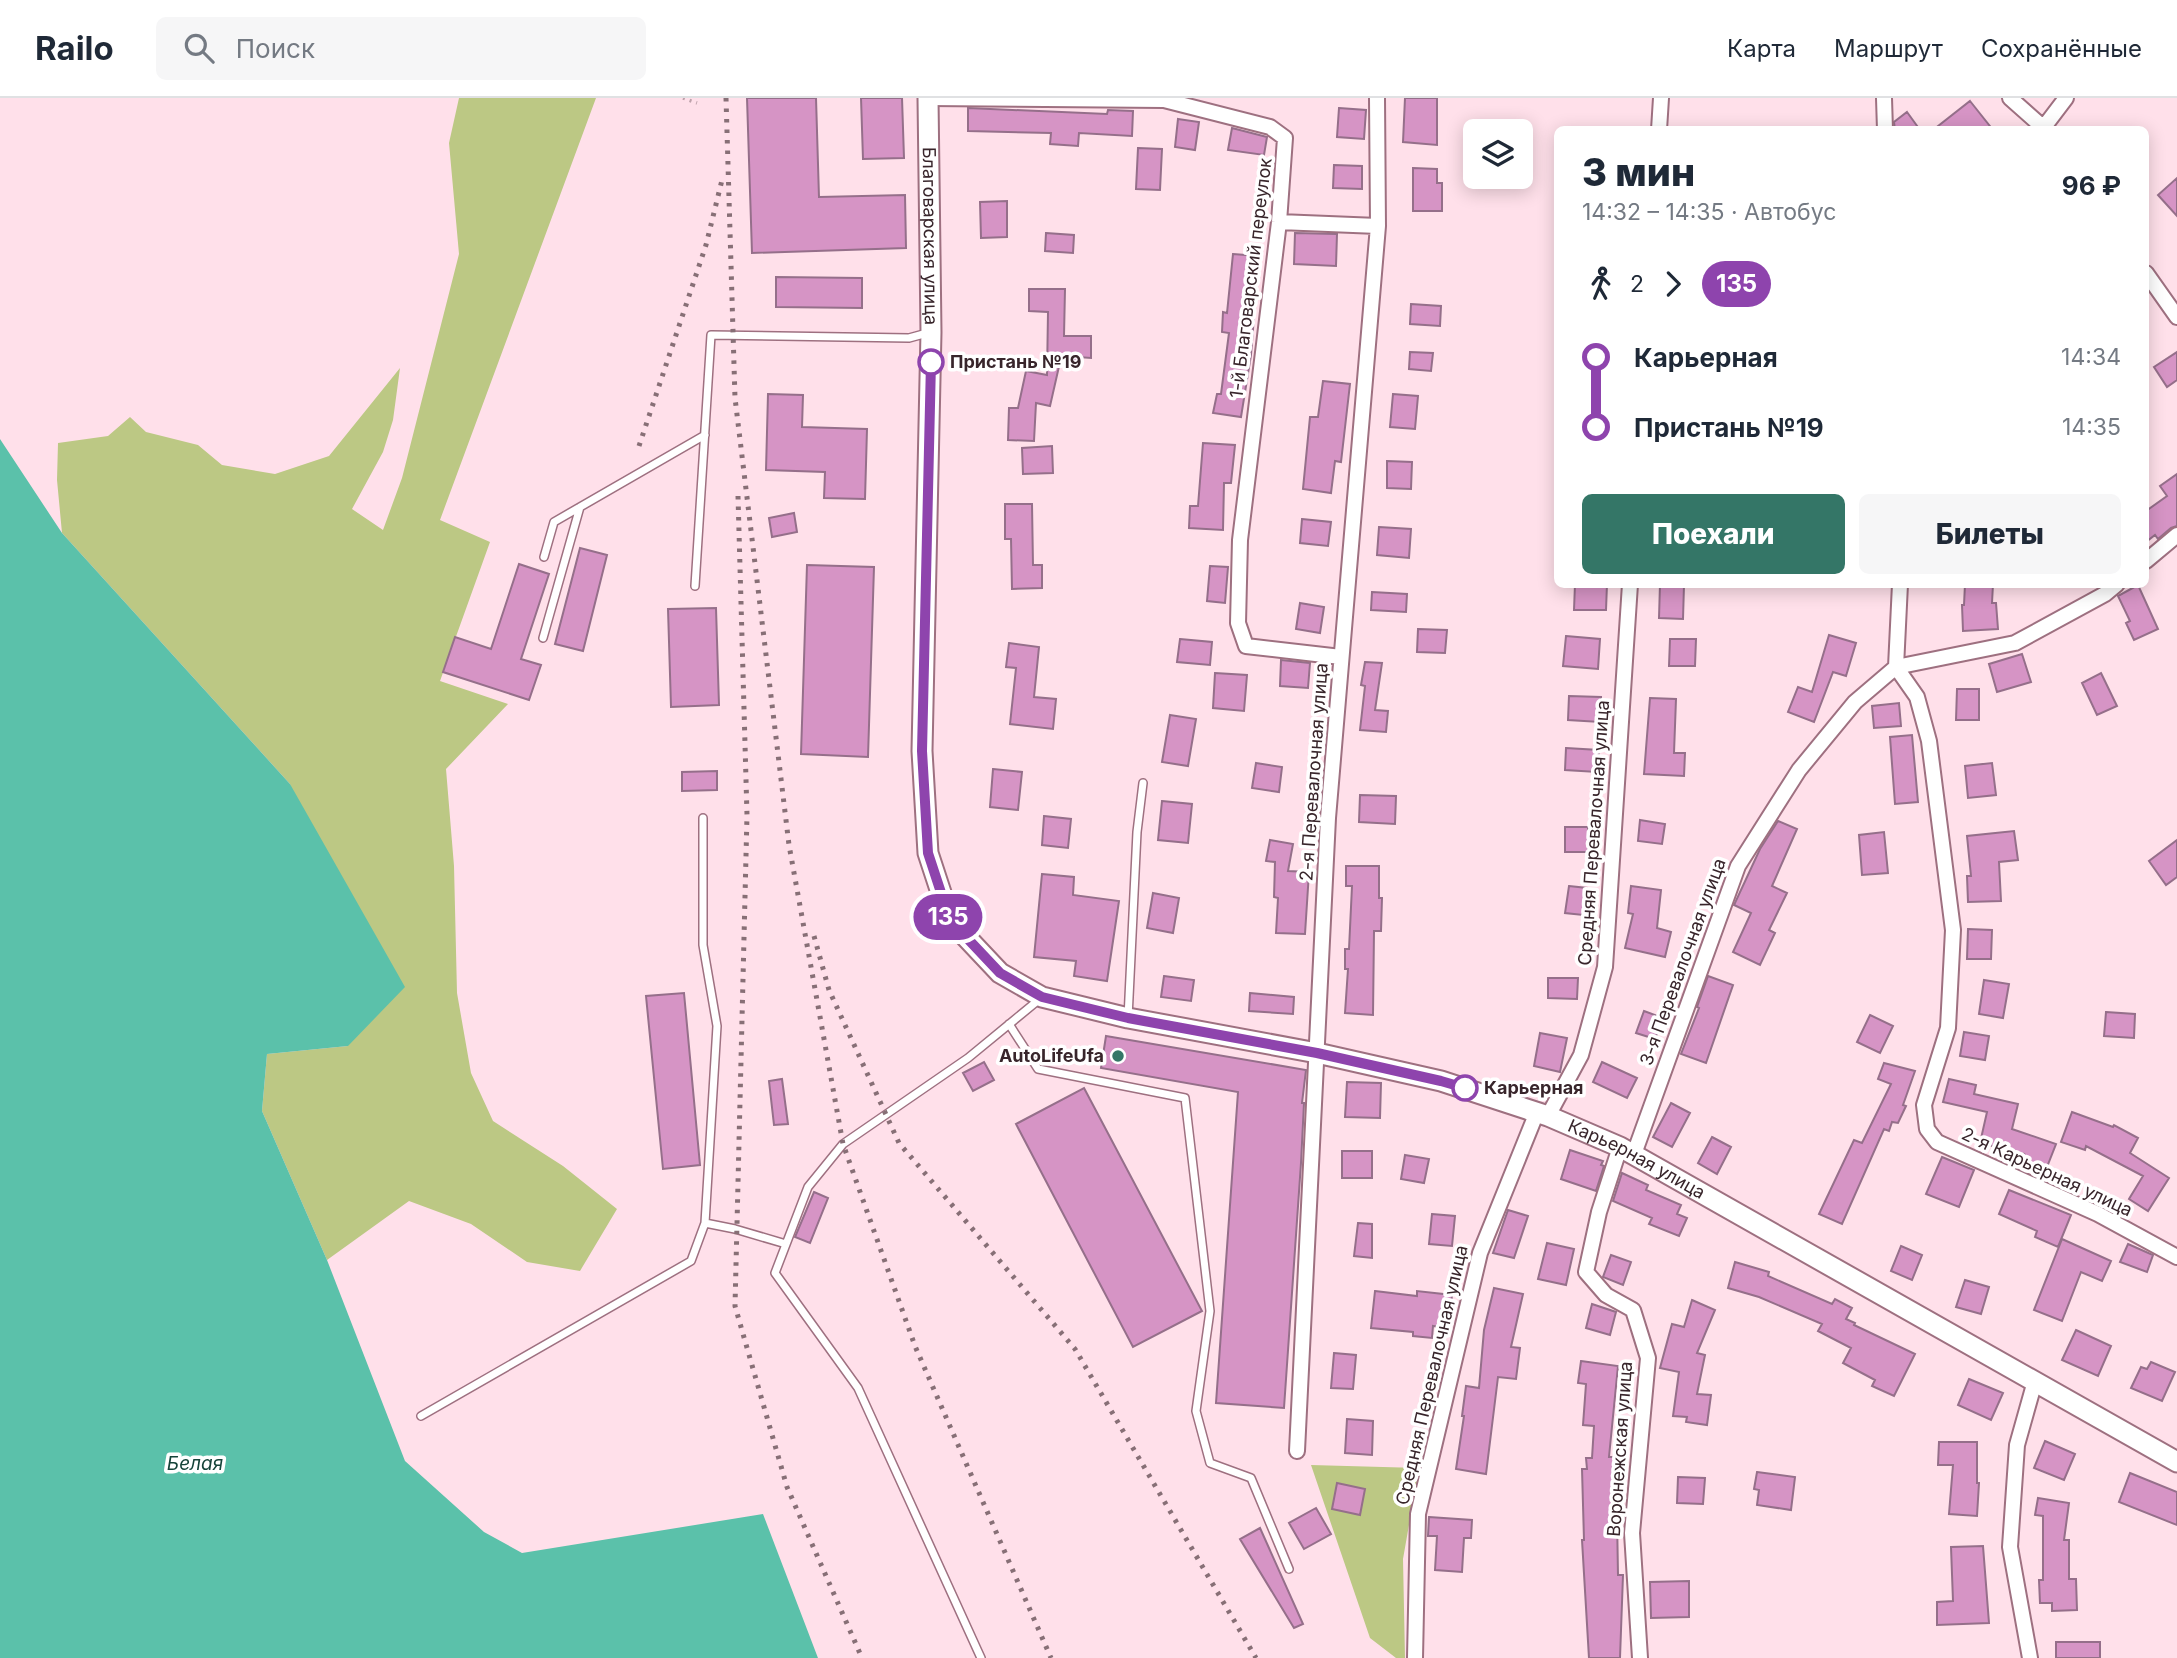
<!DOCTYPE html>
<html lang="ru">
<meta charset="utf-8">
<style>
:root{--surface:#fff;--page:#f6f6f7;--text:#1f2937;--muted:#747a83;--line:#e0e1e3;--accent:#347667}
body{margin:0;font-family:Inter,sans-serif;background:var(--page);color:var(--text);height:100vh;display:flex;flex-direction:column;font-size:26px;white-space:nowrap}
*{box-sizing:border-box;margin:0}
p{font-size:23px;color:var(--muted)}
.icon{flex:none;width:38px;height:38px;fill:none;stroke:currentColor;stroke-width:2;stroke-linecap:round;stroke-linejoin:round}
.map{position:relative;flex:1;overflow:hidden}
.details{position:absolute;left:1554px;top:28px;width:595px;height:462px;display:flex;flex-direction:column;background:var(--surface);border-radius:10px;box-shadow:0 4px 18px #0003}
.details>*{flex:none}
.badge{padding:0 14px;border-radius:23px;font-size:24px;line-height:46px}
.buttons{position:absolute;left:1463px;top:21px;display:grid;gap:14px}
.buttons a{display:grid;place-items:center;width:70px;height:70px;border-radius:10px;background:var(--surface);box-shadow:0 4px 18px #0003;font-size:35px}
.map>.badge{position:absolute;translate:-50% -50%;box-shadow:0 0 0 4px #fff}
.legs{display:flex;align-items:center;gap:10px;height:77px;padding:0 28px;font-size:23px}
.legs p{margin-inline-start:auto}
.head{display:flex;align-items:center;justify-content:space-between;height:119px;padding:0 28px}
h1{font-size:38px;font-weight:800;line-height:52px}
.button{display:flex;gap:14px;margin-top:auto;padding:14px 28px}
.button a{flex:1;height:80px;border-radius:10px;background:var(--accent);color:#fff;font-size:28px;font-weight:800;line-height:80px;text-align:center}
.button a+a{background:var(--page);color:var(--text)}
ul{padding:0 28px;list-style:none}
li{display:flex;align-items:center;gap:24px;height:70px;font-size:26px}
li i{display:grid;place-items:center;width:10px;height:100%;margin:0 9px;background:currentColor}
li i::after{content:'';width:18px;height:18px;margin:-9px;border:5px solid;border-radius:50%;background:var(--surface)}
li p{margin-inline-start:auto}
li:first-child i{background:linear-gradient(#0000 50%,currentColor 0)}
li:last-child i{background:linear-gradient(currentColor 50%,#0000 0)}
header{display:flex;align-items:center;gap:42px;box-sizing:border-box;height:98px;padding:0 35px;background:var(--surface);border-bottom:2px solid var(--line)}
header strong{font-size:33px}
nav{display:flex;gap:38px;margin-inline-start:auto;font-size:24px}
.search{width:490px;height:63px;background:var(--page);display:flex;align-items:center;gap:18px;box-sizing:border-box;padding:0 24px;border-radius:10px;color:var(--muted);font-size:26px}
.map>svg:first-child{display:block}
.green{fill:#bcc884}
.water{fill:#5bc1aa}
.building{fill:#d694c5;stroke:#956f8a;stroke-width:2}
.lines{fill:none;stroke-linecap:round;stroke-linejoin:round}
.service-casing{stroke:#9e7080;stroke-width:10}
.minor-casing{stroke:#9e7080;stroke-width:18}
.tertiary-casing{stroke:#9e7080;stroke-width:23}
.path{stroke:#bea2ab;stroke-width:3.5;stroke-dasharray:2 5;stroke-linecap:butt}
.service{stroke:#fff;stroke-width:7}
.minor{stroke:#fff;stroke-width:14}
.tertiary{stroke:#fff;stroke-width:19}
.rail{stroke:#876f76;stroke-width:5;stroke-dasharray:3.5 7;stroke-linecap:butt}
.line-1-casing{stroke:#fff;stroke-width:16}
.line-1{stroke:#8e44ad;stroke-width:10}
.stop-1-dot{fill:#fff;stroke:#8e44ad;stroke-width:3.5}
.poi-dot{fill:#347667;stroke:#fff;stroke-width:2.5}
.labels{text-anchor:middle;stroke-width:7;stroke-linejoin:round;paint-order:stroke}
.street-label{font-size:18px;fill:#38252b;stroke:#fff}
.stop-label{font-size:18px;font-weight:bold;fill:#38252b;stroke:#fff;text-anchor:start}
.poi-label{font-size:18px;font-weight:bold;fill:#38252b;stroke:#fff;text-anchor:end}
.water-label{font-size:19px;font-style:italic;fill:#154339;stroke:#fff}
</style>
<header>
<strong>Railo</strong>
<div class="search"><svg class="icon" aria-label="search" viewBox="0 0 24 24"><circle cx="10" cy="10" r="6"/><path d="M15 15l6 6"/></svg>Поиск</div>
<nav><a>Карта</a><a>Маршрут</a><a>Сохранённые</a></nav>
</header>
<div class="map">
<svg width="2177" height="1560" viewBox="0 0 2177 1560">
<rect width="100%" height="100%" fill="#ffe0ea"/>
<path class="green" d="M459 0H596L440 422 490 444 440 583 508 606 446 671 454 768 457 895 471 975 493 1023 563 1068 617 1111 580 1173 527 1164 471 1126 409 1103 327 1162 262 1013 267 956 348 948 290 686 62 435 57 382 58 345 108 338 130 319 146 334 198 347 222 367 275 376 329 358 400 270 393 322 383 354 352 411 383 432 402 380 459 156 449 45Z
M1311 1367 1419 1370 1403 1461 1405 1560H1396L1370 1540Z"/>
<path class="water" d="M0 341 62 435 290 686 405 889 348 948 267 956 262 1013 327 1162 405 1363 484 1434 522 1455 763 1416 818 1560H0Z"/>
<path class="building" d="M747 0H816L819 99 905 97 906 150 752 155Z
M861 0H902L904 60 863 61Z
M1405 0H1437V47L1403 44Z
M1970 3 1993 32H1933Z
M968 10 1107 16 1108 12 1133 13 1132 38 1079 35 1078 48 1050 46 1051 35 968 33Z
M1339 10 1366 12 1364 41 1337 39Z
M1907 14 1920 32H1895L1894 24Z
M1178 21 1199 24 1195 52 1175 49Z
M1232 30 1267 39 1264 57 1228 52Z
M1138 50 1162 51 1160 92 1136 91Z
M1334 67 1362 68V91L1333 90Z
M1413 70 1437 71V85H1442V113H1413Z
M2177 80V118L2158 97Z
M1007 103V139L981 140 980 104Z
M1046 135 1074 137 1073 155 1045 153Z
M1295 135 1337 136 1336 168 1294 166Z
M1233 156 1258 158 1252 217 1254 218 1251 257 1241 319 1213 315 1217 296H1221L1229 235 1222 234 1223 214 1227 215Z
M776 179 862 180V210L776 209Z
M1029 191H1065L1064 238H1091V260L1078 259V265L1060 264 1050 308 1036 305 1034 343 1008 342 1009 310H1018L1026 273 1047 277 1048 214 1029 213Z
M1411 206 1441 208 1440 228 1410 226Z
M1410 254 1433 255 1431 273 1409 271Z
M2177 254V282L2167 289 2154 269Z
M1323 283 1350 286 1341 364 1335 363 1331 395 1303 391 1310 319H1318Z
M768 296 803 297 802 329 867 331 865 401 824 400 825 374 766 372Z
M1393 296 1418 298 1415 331 1390 329Z
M1203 345 1235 347 1231 385H1224L1223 432 1189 430 1190 408H1198Z
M1052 348 1053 375 1023 376 1022 350Z
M1387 363 1412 364 1411 391 1387 390Z
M2177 376V428L2171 430 2158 441 2155 437 2146 444V413L2167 398 2160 388Z
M1005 406H1032L1033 467H1042V490L1012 491 1011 441H1005Z
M794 415 797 434 772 439 769 420Z
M1302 421 1331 424 1328 448 1300 445Z
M1379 429 1411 431 1409 460 1377 457Z
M580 450 607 457 583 553 555 546Z
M519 466 549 476 521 561 541 567 529 602 443 574 455 539 491 551Z
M807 467 874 469 868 659 801 656Z
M1210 468 1228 469 1225 505 1207 503Z
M1575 486H1607L1606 512H1574Z
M1660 486 1684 487 1683 521 1659 520Z
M1965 486H1993L1992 505H1996L1998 531 1963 533 1962 507H1964Z
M2138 487 2158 531 2134 542 2126 525 2130 523 2118 498Z
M1372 494 1407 496 1406 514 1371 512Z
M1300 505 1324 509 1320 535 1296 531Z
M716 510 719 607 671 609 668 511Z
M1418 531 1447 532 1445 555 1417 554Z
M1829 537 1856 545 1846 578 1833 574 1814 624 1788 614 1798 589 1812 594Z
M1566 538 1600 541 1598 571 1563 568Z
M1180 541 1212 544 1210 567 1177 564Z
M1670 541H1696L1695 568H1669Z
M1009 545 1039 549 1034 599 1056 601 1053 631 1010 626 1016 570 1006 569Z
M2022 556 2031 584 1997 594 1989 566Z
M1281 562 1310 565 1308 590 1280 588Z
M1365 564 1382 565 1375 612 1388 613 1386 634 1360 632 1365 588 1361 587Z
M1215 575 1247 577 1244 613 1213 610Z
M2101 575 2117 608 2097 617 2082 585Z
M1957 591H1979V622H1956Z
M1569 598 1601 599 1600 624 1568 622Z
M1650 600 1676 601 1674 655H1685L1684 678 1644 676Z
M1899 605 1901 628 1874 630 1872 608Z
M1170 617 1196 621 1188 668 1162 664Z
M1912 637 1918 704 1895 706 1890 639Z
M1566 650 1599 652 1597 674 1565 672Z
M1256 665 1282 669 1279 694 1252 690Z
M1992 665 1996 697 1968 700 1965 668Z
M993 671 1022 674 1018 712 990 709Z
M717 673V692L682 693V674Z
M1360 697 1396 698 1395 726 1359 724Z
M1162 703 1192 706 1188 745 1158 742Z
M1044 718 1071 721 1068 750 1042 747Z
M1640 722 1665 726 1662 746 1638 743Z
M1778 723 1797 731 1772 788 1787 795 1769 832 1775 835 1760 867 1733 854 1751 815 1734 807 1760 751Z
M1565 729H1588V754H1565Z
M2014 733 2018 762 1999 764 2001 803 1968 804 1967 778H1971L1967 738Z
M1884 734 1888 775 1862 777 1859 737Z
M1270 742 1293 746 1288 773 1309 774 1305 836 1276 835 1278 800 1274 799 1275 764 1266 763Z
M2177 742V779L2166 787 2149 763Z
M1346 768H1379V800H1382L1381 833H1374L1373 917 1345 915 1348 871H1345V851H1349L1352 788H1346Z
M1042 776 1074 779 1073 797 1119 803 1107 883 1074 878 1076 863 1034 859Z
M1569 788 1587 790 1583 817 1565 815Z
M1631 788 1661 792 1657 830 1671 834 1665 859 1625 850 1633 816 1628 815Z
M1153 795 1179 800 1173 835 1147 830Z
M1968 831 1992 832 1991 861H1967Z
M1164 878 1194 882 1191 903 1161 899Z
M1708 878 1733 887 1706 965 1681 956 1699 910 1697 909Z
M1548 880H1578L1577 901 1548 900Z
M1984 882 2009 886 2003 920 1979 916Z
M684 895 700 1067 663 1071 646 898Z
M1250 895 1294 899 1293 916 1249 913Z
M1644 913 1663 920 1655 941 1636 935Z
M2106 914 2135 916 2134 940 2104 938Z
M1870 917 1893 928 1880 955 1857 944Z
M1964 934 1989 938 1985 962 1960 958Z
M1540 935 1567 940 1560 974 1534 968Z
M1106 938 1306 972 1302 1005H1304L1301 1065 1284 1310 1216 1305 1238 994 1101 970Z
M984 964 994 982 973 993 963 975Z
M1602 964 1637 980 1627 1000 1593 984Z
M1884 965 1915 973 1903 1007 1906 1008 1898 1025 1892 1024 1889 1033 1884 1031 1842 1126 1819 1116 1854 1042 1862 1045 1891 986 1878 981Z
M782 981 788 1026 774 1027 769 983Z
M1949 981 1976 987 1974 996 2018 1006 2012 1031 2056 1046 2045 1074 2020 1065 2024 1056 1980 1045 1987 1014 1943 1004Z
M1347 984 1381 985 1380 1020 1345 1019Z
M1084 990 1202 1213 1133 1249 1016 1026Z
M1671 1005 1690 1015 1672 1049 1653 1039Z
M2072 1014 2113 1029 2114 1027 2138 1040 2130 1055 2169 1080 2148 1113 2129 1101 2143 1078 2086 1048 2085 1052 2061 1044Z
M1712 1039 1731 1049 1717 1076 1698 1065Z
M1570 1052 1603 1063 1601 1067 1604 1068 1596 1093 1561 1081Z
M1342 1053H1372V1080H1342Z
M1405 1057 1429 1061 1424 1085 1401 1081Z
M1942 1059 1974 1072 1959 1109 1926 1096Z
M1622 1075 1648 1087 1646 1092 1681 1107 1677 1116 1687 1120 1679 1138 1649 1126 1652 1120 1613 1103Z
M2009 1092 2071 1117 2058 1149 2035 1139 2037 1133 1999 1116Z
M814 1094 828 1100 810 1145 795 1139Z
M1508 1112 1528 1118 1514 1160 1493 1155Z
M1432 1116 1455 1118 1452 1148 1429 1146Z
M1358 1125 1372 1126V1160L1354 1158Z
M2062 1141 2111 1163 2102 1183 2081 1174 2062 1223 2034 1212Z
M1547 1145 1574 1151 1566 1187 1538 1181Z
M2128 1146 2153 1157 2147 1174 2120 1164Z
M1901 1148 1922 1157 1912 1182 1891 1173Z
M1611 1157 1631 1164 1623 1187 1603 1179Z
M1735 1164 1769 1174 1768 1178 1832 1206 1835 1201 1852 1210 1846 1221 1855 1225 1854 1227 1915 1256 1894 1298 1872 1288 1875 1282 1843 1265 1851 1250 1818 1233 1822 1226 1759 1199 1728 1190Z
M1965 1182 1989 1189 1981 1216 1956 1209Z
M1494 1190 1523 1196 1511 1249 1520 1250 1516 1281 1498 1279 1486 1376 1456 1371 1464 1318H1462L1466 1288 1479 1290 1484 1232Z
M1375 1193 1417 1198V1193L1452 1197 1450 1217 1442 1216 1440 1229 1433 1228 1432 1240 1413 1238V1234L1371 1230Z
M1692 1202 1715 1212 1697 1255 1705 1257 1697 1296 1711 1297 1707 1327 1686 1324 1687 1319 1673 1318 1679 1274 1660 1270 1672 1226 1684 1229Z
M1592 1206 1616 1214 1610 1237 1586 1230Z
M2076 1232 2111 1248 2098 1278 2062 1262Z
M1334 1255 1356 1257 1353 1291 1331 1290Z
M1581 1263 1618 1268 1609 1359H1616L1618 1477H1623L1620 1560H1589L1582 1442H1584L1582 1371H1587L1586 1360H1592L1594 1328 1583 1327 1586 1286 1578 1285Z
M2151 1264 2175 1274 2162 1303 2131 1290 2141 1269 2147 1271Z
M1969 1281 2003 1295 1991 1322 1958 1307Z
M1347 1321 1373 1323 1372 1357 1345 1355Z
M2045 1343 2075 1356 2064 1382 2034 1370Z
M1939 1344H1977V1385H1979L1977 1418 1949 1416 1953 1367H1938Z
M1757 1374 1795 1379 1791 1412 1757 1407 1759 1392 1754 1391Z
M2130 1375 2177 1394V1427L2119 1404Z
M1678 1379 1705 1380 1703 1406 1677 1405Z
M1337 1385 1365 1391 1360 1417 1332 1411Z
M2038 1400 2069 1405 2064 1442H2069V1481H2076L2077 1512 2052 1513V1505H2040L2039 1482H2043V1418L2035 1417Z
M1316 1410 1331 1436 1304 1451 1289 1425Z
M1429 1419 1472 1422 1471 1440H1464L1462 1474 1435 1472 1437 1438H1428Z
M1260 1430 1303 1526 1294 1530 1240 1441Z
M1983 1448 1989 1525 1937 1527V1504L1953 1503 1951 1449Z
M1689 1483V1519L1651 1520 1650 1484Z
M2056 1544H2100V1560H2056Z"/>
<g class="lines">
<g class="service-casing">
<path id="service" d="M544 459 554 424 705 337
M695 488 711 237 909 240 931 234
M543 540 580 409
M703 720V847L717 928 705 1125 735 1131 786 1146
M1128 920 1137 734 1143 685
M1009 926 1038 971 1185 1000 1210 1213 1196 1313 1210 1365 1251 1380 1289 1471
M421 1318 691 1163 705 1125
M981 1560 858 1290 775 1175 808 1089 843 1046 968 960 1041 900"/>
</g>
<g class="minor-casing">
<path id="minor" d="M928 0 1164 2 1270 29 1285 40 1279 124 1240 442 1238 525 1246 548 1341 559
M1884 0 1885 32
M2010 0 2046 32
M2044 29 2066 0
M1659 32 1661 0
M1279 124 1378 128
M2146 175 2177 219
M2146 463 2177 437
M1900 486 1896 569 1917 599 1929 643 1953 832 1948 930 1924 1007 1927 1031 1937 1044 2098 1116 2177 1159
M1548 1018 1581 957 1605 869 1630 486
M1620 1049 1599 1114 1586 1174 1606 1197 1633 1212 1648 1260 1632 1435 1640 1560
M1634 1056 1738 768 1799 672 1855 604 1896 569 2015 545 2105 496 2117 486
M1297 1353 1328 720 1378 128 1377 0
M1415 1560 1418 1416 1480 1155 1537 1014
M2030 1560 2010 1449 2017 1347 2035 1283"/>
</g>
<g class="tertiary-casing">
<g id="tertiary">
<path id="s1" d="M928 0 931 234 922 653 928 755 950 822 1000 875 1042 899 1128 920 1317 955 1441 983 1548 1018 1620 1049 2177 1364"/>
</g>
</g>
<path class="path" d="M683 0 697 5"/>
<use href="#service" class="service"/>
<use href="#minor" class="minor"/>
<use href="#tertiary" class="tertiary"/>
<path class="rail" d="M726 0 735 300 789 747 843 1046 915 1248 1051 1560
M639 348 706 147 722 82
M738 398 747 717 735 1208 787 1389 862 1560
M814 838 829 892 899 1045 1075 1251 1256 1560"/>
</g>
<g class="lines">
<g class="line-1-casing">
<path id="line-1" d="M931 264 922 653 928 755 950 822 1000 875 1042 899 1128 920 1317 955 1441 983 1465 990"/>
</g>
<use href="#line-1" class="line-1"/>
</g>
<g class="stop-1-dot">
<circle cx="931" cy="264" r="12"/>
<circle cx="1465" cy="990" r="12"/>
</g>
<circle class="poi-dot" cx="1118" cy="958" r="7"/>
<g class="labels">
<g class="street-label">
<text dy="6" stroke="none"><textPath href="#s1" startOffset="138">Благоварская улица</textPath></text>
<text transform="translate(1251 180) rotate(-83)" y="6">1-й Благоварский переулок</text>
<text transform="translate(1314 674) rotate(-86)" y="6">2-я Перевалочная улица</text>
<text transform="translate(1594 735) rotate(-86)" y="6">Средняя Перевалочная улица</text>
<text transform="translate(1683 864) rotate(-70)" y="6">3-я Перевалочная улица</text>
<text dy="6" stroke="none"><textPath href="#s1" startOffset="1566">Карьерная улица</textPath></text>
<text transform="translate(2047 1074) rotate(25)" y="6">2-я Карьерная улица</text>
<text transform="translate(1432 1277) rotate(-77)" y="6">Средняя Перевалочная улица</text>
<text transform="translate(1620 1351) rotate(-86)" y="6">Воронежская улица</text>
</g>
<g class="stop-label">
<text x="950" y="270">Пристань №19</text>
<text x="1484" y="996">Карьерная</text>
</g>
<g class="poi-label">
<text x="1104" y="964">AutoLifeUfa</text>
</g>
<g class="water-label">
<text x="195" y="1372">Белая</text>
</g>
</g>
</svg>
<div class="buttons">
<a><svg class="icon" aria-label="layers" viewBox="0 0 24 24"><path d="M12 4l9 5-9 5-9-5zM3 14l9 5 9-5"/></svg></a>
</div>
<b class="badge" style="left:948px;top:819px;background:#8e44ad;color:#fff">135</b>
<section class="details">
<div class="head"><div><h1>3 мин</h1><p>14:32 – 14:35 · Автобус</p></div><b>96 ₽</b></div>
<div class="legs"><svg class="icon" aria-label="walk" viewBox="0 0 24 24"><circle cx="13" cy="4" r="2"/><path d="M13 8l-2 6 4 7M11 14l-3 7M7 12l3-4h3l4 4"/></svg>2<svg class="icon" aria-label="forward" viewBox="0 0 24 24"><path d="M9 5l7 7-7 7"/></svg><b class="badge" style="background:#8e44ad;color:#fff">135</b></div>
<ul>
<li><i style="color:#8e44ad"></i><b>Карьерная</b><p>14:34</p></li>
<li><i style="color:#8e44ad"></i><b>Пристань №19</b><p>14:35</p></li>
</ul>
<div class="button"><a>Поехали</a><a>Билеты</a></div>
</section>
</div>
